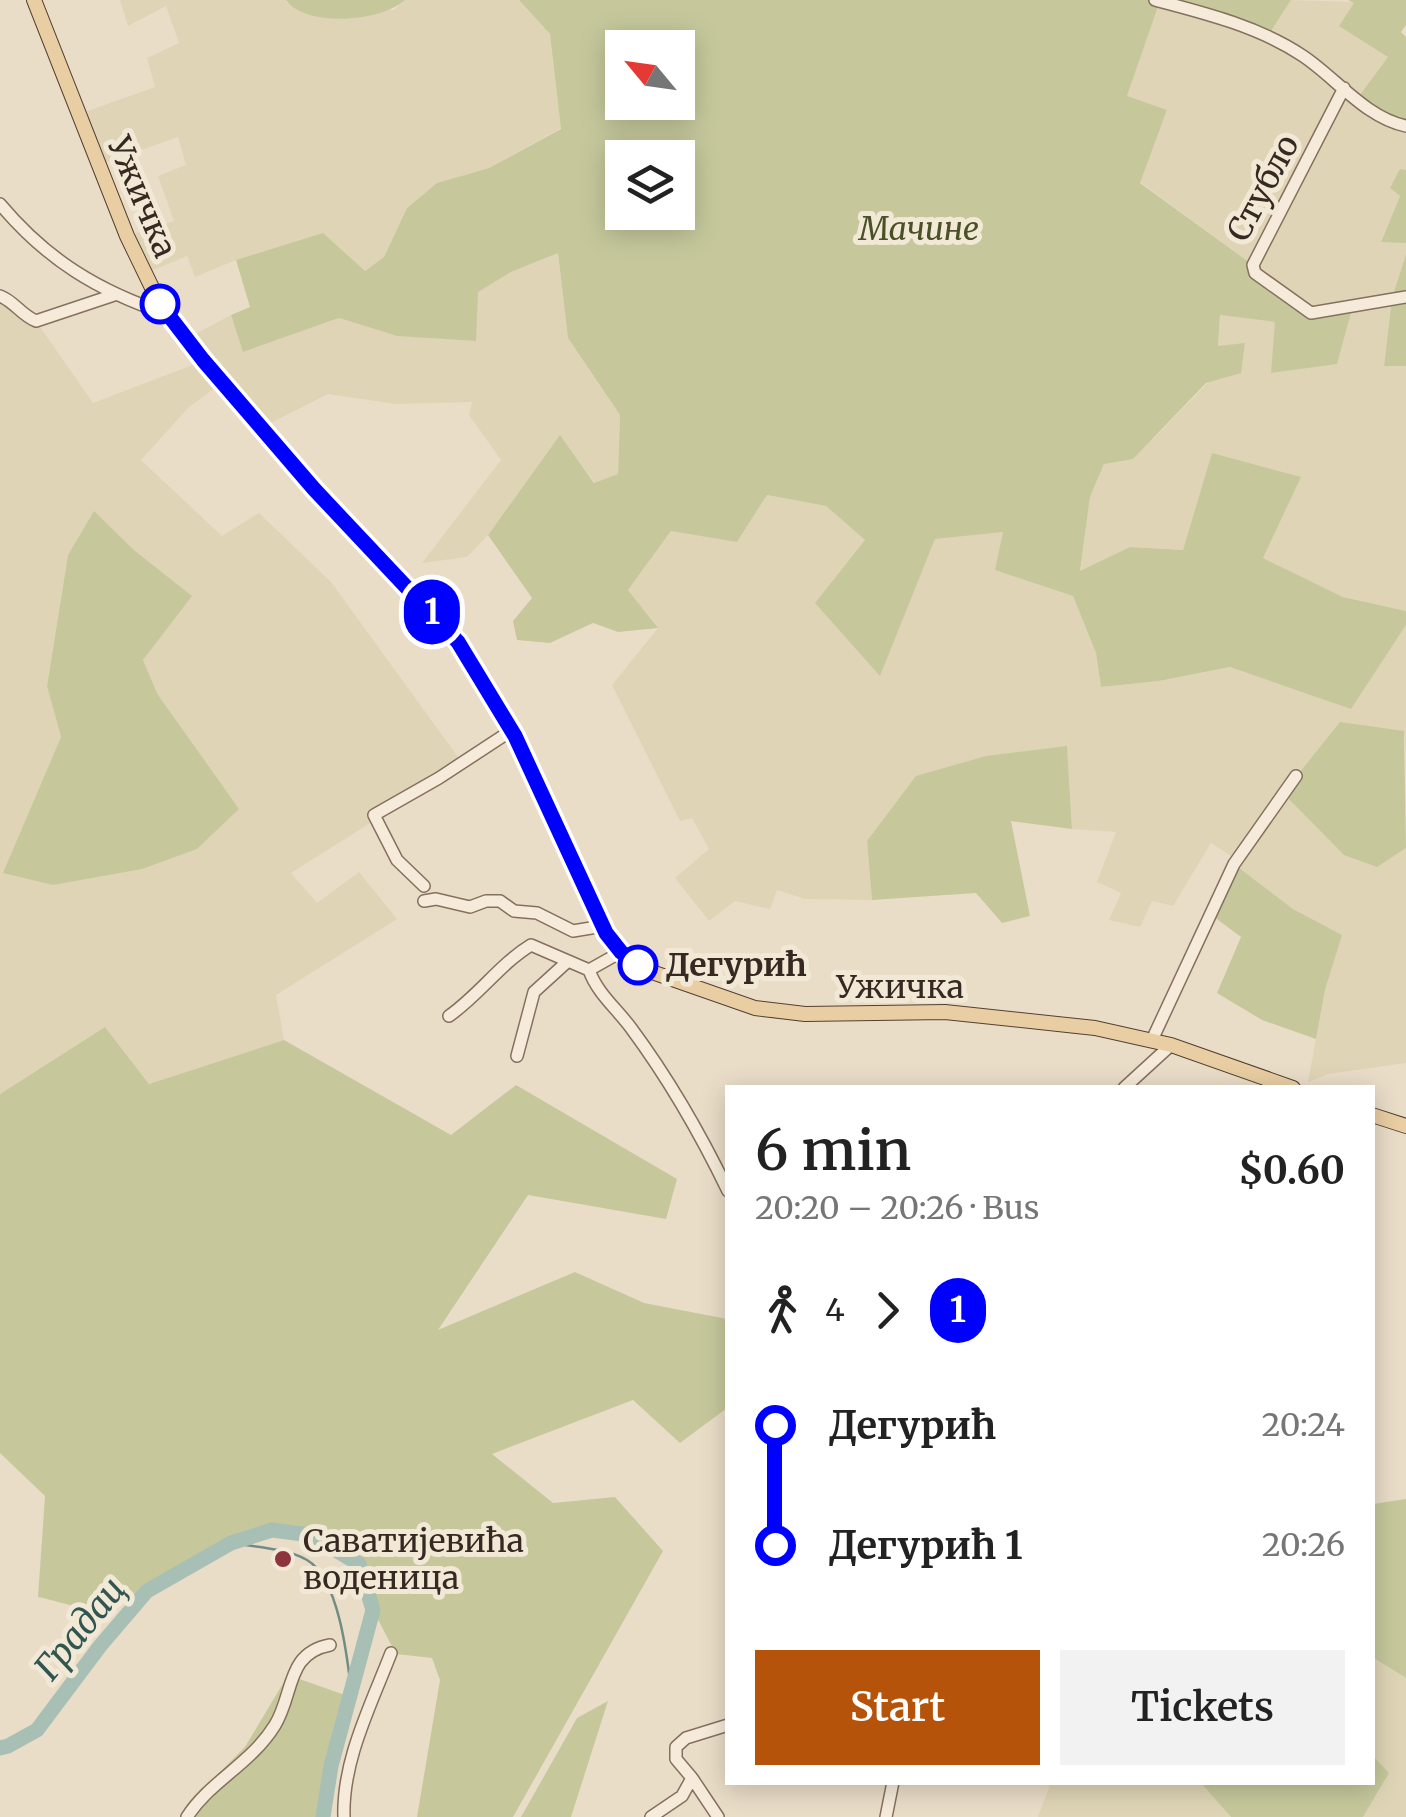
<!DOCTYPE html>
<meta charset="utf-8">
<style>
:root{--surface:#fff;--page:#f2f2f2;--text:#222;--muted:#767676;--accent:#b45309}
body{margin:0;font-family:Merriweather,serif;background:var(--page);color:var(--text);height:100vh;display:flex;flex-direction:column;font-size:38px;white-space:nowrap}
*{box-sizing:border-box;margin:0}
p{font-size:32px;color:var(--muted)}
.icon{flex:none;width:55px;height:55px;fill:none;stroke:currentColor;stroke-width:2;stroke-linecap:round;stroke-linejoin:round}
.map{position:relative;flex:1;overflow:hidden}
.sheet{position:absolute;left:725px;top:1085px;width:650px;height:700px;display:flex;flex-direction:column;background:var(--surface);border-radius:0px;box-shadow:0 5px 25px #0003}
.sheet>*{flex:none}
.badge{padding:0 20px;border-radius:32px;font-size:35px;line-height:65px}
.needle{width:65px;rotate:299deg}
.fabs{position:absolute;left:605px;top:30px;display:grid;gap:20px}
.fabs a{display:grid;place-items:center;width:90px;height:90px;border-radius:0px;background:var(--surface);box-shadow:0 5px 25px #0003;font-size:50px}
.map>.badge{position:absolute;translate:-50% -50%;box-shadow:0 0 0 5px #fff}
.legs{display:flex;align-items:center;gap:15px;height:110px;padding:0 30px;font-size:32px}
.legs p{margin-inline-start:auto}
.overview{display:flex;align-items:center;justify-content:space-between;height:170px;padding:0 30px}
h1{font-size:55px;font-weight:600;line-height:75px}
.cta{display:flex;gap:20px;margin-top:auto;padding:20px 30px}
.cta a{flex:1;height:115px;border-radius:0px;background:var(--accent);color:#fff;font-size:40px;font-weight:600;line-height:115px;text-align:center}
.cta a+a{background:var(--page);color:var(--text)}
ul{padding:0 30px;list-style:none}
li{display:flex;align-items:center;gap:35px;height:120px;font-size:38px}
li i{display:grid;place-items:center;width:15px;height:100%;margin:0 12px;background:currentColor}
li i::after{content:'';width:25px;height:25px;margin:-12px;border:8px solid;border-radius:50%;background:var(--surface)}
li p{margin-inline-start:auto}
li:first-child i{background:linear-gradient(#0000 50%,currentColor 0)}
li:last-child i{background:linear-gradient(currentColor 50%,#0000 0)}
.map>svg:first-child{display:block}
.farmland{fill:#dfd5b6;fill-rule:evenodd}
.green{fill:#c6c89c;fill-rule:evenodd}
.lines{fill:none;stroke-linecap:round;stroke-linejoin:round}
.stream{stroke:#708c83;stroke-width:2.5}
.river{stroke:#a8bfb6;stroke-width:15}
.minor-casing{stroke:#85705e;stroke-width:14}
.major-casing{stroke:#533f32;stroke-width:16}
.minor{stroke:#f6ebda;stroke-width:11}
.major{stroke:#e9cea3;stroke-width:14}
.line-1-casing{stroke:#fff;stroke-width:22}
.line-1{stroke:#00f;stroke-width:15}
.stop-1-dot{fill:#fff;stroke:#00f;stroke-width:5}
.poi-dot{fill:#8e343c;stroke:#f2e8d6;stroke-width:4}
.labels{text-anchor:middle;stroke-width:10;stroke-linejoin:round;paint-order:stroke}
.street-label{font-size:32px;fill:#362921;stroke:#f2e8d6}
.park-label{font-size:32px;font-style:italic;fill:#4a5129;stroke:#f2e8d6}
.stop-label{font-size:32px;font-weight:bold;fill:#362921;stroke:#f2e8d6;text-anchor:start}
.poi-label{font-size:32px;fill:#362921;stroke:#f2e8d6;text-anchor:start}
.water-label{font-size:35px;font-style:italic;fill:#315550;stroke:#f2e8d6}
</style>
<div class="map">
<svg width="1406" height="1817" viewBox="0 0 1406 1817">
<rect width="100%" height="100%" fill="#eaddc8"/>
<path class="farmland" d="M120 0H286L287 3 394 10 405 0H519L550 34 561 128 489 168 437 183 407 208 384 257 365 271 236 260 195 277 187 256 144 274 127 236 174 221 158 176 186 165 178 137 98 165 79 114 155 87 147 58 179 43 166 6 128 26Z
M1291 0 1355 2 1388 57 1406 126V170L1400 169V196L1381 241 1406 243V254L1392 298 1384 365 1406 366V611L1343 597 1262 558 1213 453 1183 550 1130 547 1080 572 1090 497 1104 464 1154 438 1245 344 1218 347 1220 315 1276 322 1272 373 1311 313 1253 265 1140 182 1167 111 1127 96 1160 1 1268 36Z
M558 253 568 338 620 415 618 474 595 483 560 436 488 535 467 557 422 563 501 460 469 415 472 402 395 404 328 394 261 428 222 383 189 407 141 460 222 536 259 513 331 582 461 761 386 813 291 873 317 903 359 872 397 919 276 995 284 1040 149 1084 105 1027 0 1094V296L36 321 93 403 203 361 186 339 231 315 243 352 339 318 397 336 511 272ZM94 512 135 551 174 616 143 660 158 695 4 873 61 737 47 685 68 555Z
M767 495 826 506 865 540 879 675 935 539 1004 531 996 570 1073 596 1096 653 1101 687 1159 681 1230 667 1351 708 1406 625V755L1404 731 1377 866 1406 848V1063L1328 1074 1308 1082 1325 990 1341 935 1293 909 1234 864 1236 859 1211 843 1173 906 1152 901 1140 927 1109 920 1121 893 1097 882 1116 832 1072 829 1067 747 867 841 872 900 805 899 777 890 770 909 735 901 709 921 675 878 709 849 692 818 680 821 612 685 658 628 628 590 672 530 737 542Z
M1373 1658 1406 1678V1817H1363L1389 1773 1373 1756Z
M1051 1782 1201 1783 1231 1817H1038Z"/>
<path class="green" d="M286 0H405C381 22 306 28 286 0Z
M519 0H1291L1268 36 1160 1 1127 96 1167 110 1140 183 1253 265 1311 312 1353 305 1337 364 1271 373 1275 322 1220 315 1218 346 1245 343 1241 373 1206 383 1133 459 1104 464 1090 497 1080 571 1130 547 1183 550 1212 453 1301 477 1263 558 1343 597 1406 611V625L1351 709 1230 667 1159 681 1101 687 1096 653 1073 596 995 570 1003 532 935 539 880 676 815 603 865 540 826 506 767 495 737 542 671 531 628 590 658 628 618 632 593 623 550 643 517 640 513 621 532 598 488 535 560 435 594 483 618 474 620 415 568 338 558 253 511 272 478 292 476 341 397 336 339 318 243 352 231 315 250 307 236 260 323 233 365 271 384 257 407 208 437 183 489 168 561 129 550 34ZM622 48H678V102H622ZM622 158H678V212H622Z
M1348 0H1406V25L1401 32 1406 37V126L1357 99 1388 57 1339 26 1354 3Z
M1400 169 1406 170V243L1381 242 1400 196 1390 188Z
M1406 254V366H1384L1392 298Z
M94 511 135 551 192 596 143 660 158 695 239 809 197 849 142 869 53 885 3 873 61 737 47 686 68 555Z
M1340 722 1404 731 1406 848 1377 867 1344 855 1283 793Z
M1067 746 1072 829 1011 821 1030 916 1002 923 976 893 872 900 867 841 916 776 986 756Z
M1234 864 1293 909 1342 935 1325 990 1316 1039 1262 1020 1217 993 1241 937 1210 914Z
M105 1027 149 1084 284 1040 451 1135 516 1085 677 1179 666 1219 528 1195 438 1330 575 1272 644 1303 727 1319V1408L680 1443 633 1400 492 1454 553 1503 615 1497 663 1551 513 1817H417L440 1680 432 1658 396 1654 373 1610 359 1565C345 1555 330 1542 313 1536 237 1508 174 1592 106 1610 92 1613 54 1600 38 1597L45 1496 0 1453V1094Z
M1406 1499V1678L1372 1657 1373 1504Z
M288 1675 345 1695 336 1725 318 1817H181L200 1792 245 1747Z
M608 1701 571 1817H521L577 1718Z
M1373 1756 1389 1773 1363 1817H1231L1201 1783 1372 1782Z"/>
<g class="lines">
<path class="stream" d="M231 1543C255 1547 286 1548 307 1560 340 1579 348 1663 352 1698
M323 1816 324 1817"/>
<path class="river" d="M0 1748 8 1746 37 1730 100 1646 147 1591 231 1543 272 1530 311 1535 359 1564 373 1610 331 1766 323 1817"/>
<g class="minor-casing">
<path id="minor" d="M1155 0C1205 13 1260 27 1303 56 1336 78 1366 118 1406 126
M1344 88 1253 265 1255 273 1311 313 1406 297
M0 204C47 260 98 291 167 314
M0 296C14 301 21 315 36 321L114 295
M424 886 397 860 374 815 439 778 512 730
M424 901 436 899 470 907 486 901H500L514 911 537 913 573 931 603 926
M621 952 589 970C597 993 617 1009 631 1028 668 1078 701 1135 728 1191
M449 1016C479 995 500 964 531 945L589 970
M1152 1040 1234 864 1296 776
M517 1056 534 992 567 962
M1124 1088 1171 1045
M692 1778 718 1817
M187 1817C210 1781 251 1764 275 1725 294 1694 286 1653 330 1645
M344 1817C342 1761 371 1705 391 1653
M651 1817 682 1796 692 1778 676 1759V1747L686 1738 728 1725
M886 1817 893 1782"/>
</g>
<g class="major-casing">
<path id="major" d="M34 0 127 236 156 296 186 339 314 489 458 642 512 730 606 933 621 952 649 971 755 1008 805 1014 945 1012 1095 1028 1171 1045 1293 1088
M1372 1115 1406 1126"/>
</g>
<use href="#minor" class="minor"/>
<use href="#major" class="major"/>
</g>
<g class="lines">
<g class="line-1-casing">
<path id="line-1" d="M160 304 203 360 314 489 458 642 515 736 606 933 621 952 638 965"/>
</g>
<use href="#line-1" class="line-1"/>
</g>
<g class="stop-1-dot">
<circle cx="160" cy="304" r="18"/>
<circle cx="638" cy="965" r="18"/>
</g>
<circle class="poi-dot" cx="283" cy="1559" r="10"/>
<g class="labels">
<g class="street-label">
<text transform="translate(1263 188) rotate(-62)" y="11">Стубло</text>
<text transform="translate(142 197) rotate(67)" y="11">Ужичка</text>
<text x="900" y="998">Ужичка</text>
</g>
<g class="park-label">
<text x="919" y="240">Мачине</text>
</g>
<g class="stop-label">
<text x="666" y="976">Дегурић</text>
</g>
<g class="poi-label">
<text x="303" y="1552">Саватијевића<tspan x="303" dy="37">воденица</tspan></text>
</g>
<g class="water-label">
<text transform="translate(80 1629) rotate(-51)" y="12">Градац</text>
</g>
</g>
</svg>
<div class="fabs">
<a><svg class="needle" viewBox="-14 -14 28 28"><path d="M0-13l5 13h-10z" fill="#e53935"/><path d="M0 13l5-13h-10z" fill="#767676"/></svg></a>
<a><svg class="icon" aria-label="layers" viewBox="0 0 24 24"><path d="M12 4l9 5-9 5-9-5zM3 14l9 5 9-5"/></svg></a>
</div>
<b class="badge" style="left:432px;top:612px;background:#00f;color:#fff">1</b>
<section class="sheet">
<div class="overview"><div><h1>6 min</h1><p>20:20 – 20:26 · Bus</p></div><b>$0.60</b></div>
<div class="legs"><svg class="icon" aria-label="walk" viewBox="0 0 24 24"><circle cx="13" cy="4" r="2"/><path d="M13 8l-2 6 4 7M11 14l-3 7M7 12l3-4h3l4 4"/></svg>4<svg class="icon" aria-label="forward" viewBox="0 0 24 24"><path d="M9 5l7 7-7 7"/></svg><b class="badge" style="background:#00f;color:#fff">1</b></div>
<ul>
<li><i style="color:#00f"></i><b>Дегурић</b><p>20:24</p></li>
<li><i style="color:#00f"></i><b>Дегурић 1</b><p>20:26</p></li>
</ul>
<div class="cta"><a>Start</a><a>Tickets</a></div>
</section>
</div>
